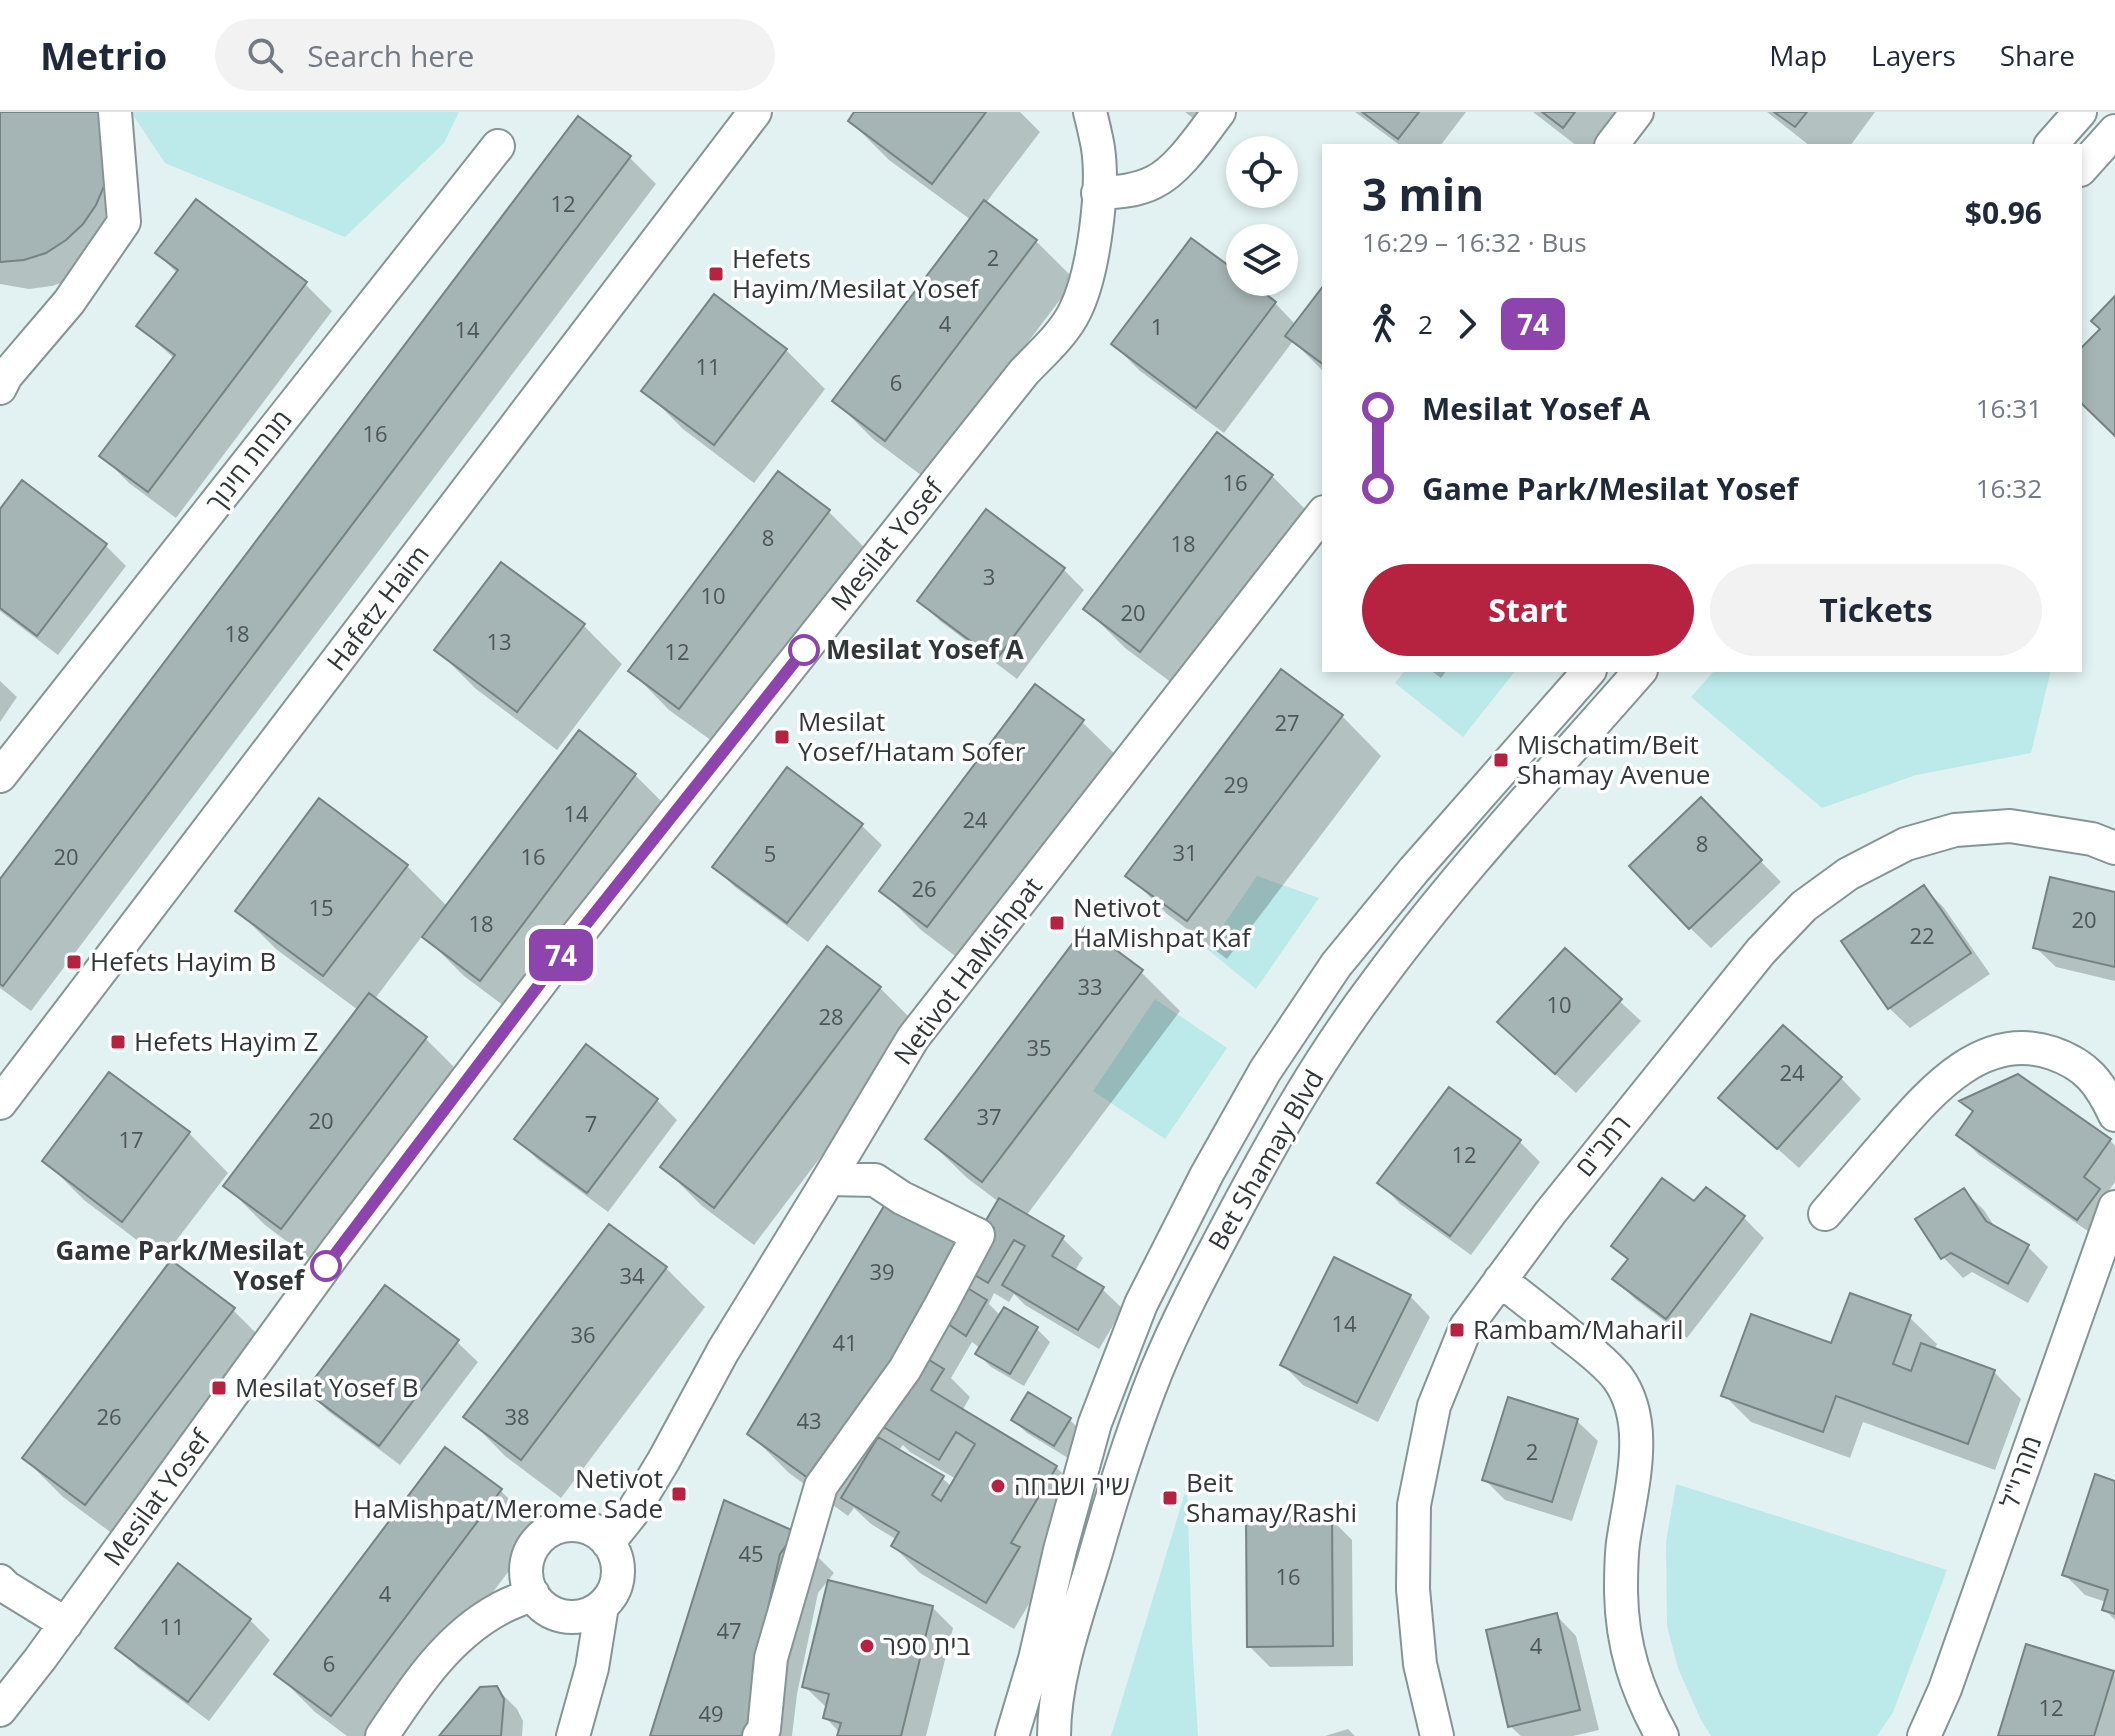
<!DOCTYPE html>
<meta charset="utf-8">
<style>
:root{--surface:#fff;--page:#f2f2f3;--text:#1f2937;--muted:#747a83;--line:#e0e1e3;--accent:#b52340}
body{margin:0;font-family:"Open Sans","Noto Sans Hebrew",sans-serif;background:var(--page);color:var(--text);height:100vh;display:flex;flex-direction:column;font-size:30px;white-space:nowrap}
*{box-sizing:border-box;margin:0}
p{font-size:26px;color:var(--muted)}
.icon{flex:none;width:44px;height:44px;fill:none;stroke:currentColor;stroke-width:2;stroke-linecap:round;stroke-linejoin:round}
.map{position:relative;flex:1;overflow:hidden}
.sheet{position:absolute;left:1322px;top:32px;width:760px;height:528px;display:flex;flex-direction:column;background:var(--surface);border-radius:0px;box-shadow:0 4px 12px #0003}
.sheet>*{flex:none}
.badge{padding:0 16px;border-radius:12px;font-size:28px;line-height:52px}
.buttons{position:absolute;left:1226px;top:24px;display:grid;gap:16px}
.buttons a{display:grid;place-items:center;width:72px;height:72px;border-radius:50%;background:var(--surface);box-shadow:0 4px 12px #0003;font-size:40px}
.map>.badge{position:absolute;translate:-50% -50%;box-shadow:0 0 0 4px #fff}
.legs{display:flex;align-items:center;gap:12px;height:88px;padding:0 40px;font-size:26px}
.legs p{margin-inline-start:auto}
.summary{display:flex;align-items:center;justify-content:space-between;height:136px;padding:0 40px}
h1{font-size:44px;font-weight:700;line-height:60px}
.cta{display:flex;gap:16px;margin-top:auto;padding:16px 40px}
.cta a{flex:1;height:92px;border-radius:48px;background:var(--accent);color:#fff;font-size:32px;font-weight:700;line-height:92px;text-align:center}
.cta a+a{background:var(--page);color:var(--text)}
ul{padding:0 40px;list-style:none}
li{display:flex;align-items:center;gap:28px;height:80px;font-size:30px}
li i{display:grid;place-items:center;width:12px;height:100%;margin:0 10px;background:currentColor}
li i::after{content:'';width:20px;height:20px;margin:-10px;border:6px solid;border-radius:50%;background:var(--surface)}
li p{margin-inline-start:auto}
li:first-child i{background:linear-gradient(#0000 50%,currentColor 0)}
li:last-child i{background:linear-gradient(currentColor 50%,#0000 0)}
header{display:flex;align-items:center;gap:48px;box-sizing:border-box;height:112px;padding:0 40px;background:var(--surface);border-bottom:2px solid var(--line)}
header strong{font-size:38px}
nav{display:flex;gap:44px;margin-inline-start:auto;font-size:28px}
.search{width:560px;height:72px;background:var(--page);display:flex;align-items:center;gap:20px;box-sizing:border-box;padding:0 28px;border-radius:44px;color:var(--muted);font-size:30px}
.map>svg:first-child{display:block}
.green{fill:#bce9e9}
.shadow{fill:#0003;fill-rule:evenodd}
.building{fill:#a5b4b4;stroke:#758383;stroke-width:2}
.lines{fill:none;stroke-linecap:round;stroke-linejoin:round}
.minor-casing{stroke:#859494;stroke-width:36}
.minor{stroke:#fff;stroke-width:32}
.line-1-casing{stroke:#fff;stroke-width:18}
.line-1{stroke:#8e44ad;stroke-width:12}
.poi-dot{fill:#b52340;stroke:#fff;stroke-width:3}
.stop-1-dot{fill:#fff;stroke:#8e44ad;stroke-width:4}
.labels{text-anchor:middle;stroke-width:7;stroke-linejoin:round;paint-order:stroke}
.number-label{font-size:22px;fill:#4e5656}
.poi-label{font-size:26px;fill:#313737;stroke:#fff;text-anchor:start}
.street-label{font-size:26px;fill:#313737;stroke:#fff}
.stop-label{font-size:26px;font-weight:bold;fill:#313737;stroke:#fff;text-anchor:start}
</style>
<header>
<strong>Metrio</strong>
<div class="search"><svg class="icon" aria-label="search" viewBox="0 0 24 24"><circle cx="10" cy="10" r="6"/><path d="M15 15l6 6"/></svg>Search here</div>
<nav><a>Map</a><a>Layers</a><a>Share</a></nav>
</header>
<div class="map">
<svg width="2115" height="1624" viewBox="0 0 2115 1624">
<rect width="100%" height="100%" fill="#e2f2f2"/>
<path class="green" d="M131 0H459L444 31 345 125 165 51Z
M1405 558H1516L1463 625 1395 571Z
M1715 558H2051L2031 641 1916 663 1822 696 1691 585Z
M1257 764 1319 786 1256 877 1207 837Z
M1155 887 1227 936 1165 1027 1093 979Z
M1676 1372 1947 1458 1893 1600 1877 1624H1711L1701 1608 1678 1556 1667 1514 1666 1430Z
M1187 1374 1192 1528 1198 1624H1111Z"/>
<path class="shadow" d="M0 0H106L131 99 73 167 52 174 29 177 0 172Z
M857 0H1020L1040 20 985 92 1036 129 1075 168 925 366 874 328 835 289 971 108 889 48 850 9Z
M1185 0H1212L1202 13Z
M1355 0H1466L1440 34H1401Z
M1533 0H1644L1618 34H1577Z
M1767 0H1875L1850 34H1810Z
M629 45 656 72 31 899 0 876V770Z
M157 141 305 172 332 199 176 406 129 371 102 344 175 247 138 214 178 162Z
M1240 165V170H1247L1275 191 1296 213 1324 176V260L1293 229 1224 321 1140 259 1113 232Z
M786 238 825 277 754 371 683 317 644 278Z
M1272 364 1311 403 1180 577 1125 536 1086 497Z
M828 399 867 438 719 634 669 598 630 558Z
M0 400 106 434 126 454 58 543 0 499Z
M987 400 1064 458 1084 478 1017 567 940 509 920 489Z
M583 513 622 552 557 638 476 577 437 538Z
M1430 558H1447L1441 566Z
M0 569 17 585 0 610Z
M1342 604 1381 644 1227 847 1167 802 1128 763Z
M1082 610 1122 649 967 853 921 818 882 779Z
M635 663 674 702 520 906 464 864 423 823 374 888 426 927 465 966 321 1155 265 1113 226 1074 358 898 276 837 237 798 407 754 448 795Z
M1701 688 1781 770 1711 836 1690 816Z
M861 713 882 733 808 830 735 775 715 755Z
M1924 775 1944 796 1990 862 1910 916 1889 896Z
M2115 782V869L2056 855 2035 835Z
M828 837 880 876 919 915 754 1133 702 1094 663 1055Z
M1565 838 1641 909 1576 981 1520 930Z
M1141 860 1180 899 1026 1104 1062 1126 1083 1146 1074 1160 1102 1177 1123 1197 1099 1237 1025 1193 1014 1182 1009 1190 994 1181 989 1192 1001 1204 1037 1217 1050 1230 1024 1274 991 1255 978 1242 981 1237 972 1230 951 1266 970 1285 962 1299 1056 1355 1083 1382 1039 1457 1046 1464 1014 1517 920 1461 893 1434 897 1428 871 1412 854 1396 848 1404 789 1361 750 1322 960 1135 995 1118 987 1110 999 1090 967 1066 927 1027ZM903 1333 910 1340 956 1367 952 1375 942 1366 898 1339Z
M110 963 189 1021 228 1061 162 1147 84 1088 45 1049Z
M1841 966 1861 987 1799 1056 1721 986Z
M1449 977 1520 1030 1540 1050 1471 1143 1400 1092 1380 1071Z
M657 988 677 1008 608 1100 537 1047 517 1026Z
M1962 989 2110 1028 2115 1034V1070L2105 1084 2099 1127 1979 1043 1959 1023 1974 1001Z
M1963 1078 1984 1098 1996 1117 2028 1135 2048 1155 2028 1191 1972 1160 1963 1166 1943 1145Z
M1694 1092 1743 1105 1764 1126 1687 1226 1635 1187 1615 1167 1629 1149 1614 1134Z
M666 1156 705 1195 561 1386 505 1344 466 1304Z
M1410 1184 1430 1205 1378 1310 1303 1273 1282 1252Z
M233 1198 272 1237 125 1431 63 1385 24 1346Z
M1909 1205 1937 1232 1934 1238 1994 1260 2021 1287 1995 1358 1863 1310 1850 1346 1751 1310 1724 1283 1832 1234Z
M457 1230 478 1250 400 1353 328 1299 308 1279Z
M1013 1308H1070L1083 1321 1068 1346 1027 1321Z
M1577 1309 1598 1329 1572 1409 1505 1388 1484 1367Z
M446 1337 501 1379 540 1418 384 1624H347L315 1600 276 1561Z
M2115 1371V1508L2104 1497 2106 1490 2085 1483 2065 1463Z
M725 1391 795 1422 834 1461 818 1481 797 1582 792 1624H652Z
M1331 1407 1352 1428 1353 1554 1270 1555 1249 1534Z
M932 1495 953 1516 926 1624H839L840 1621 825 1605 827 1596 804 1574Z
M1556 1503 1576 1524 1599 1618 1573 1624H1521L1510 1614Z
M250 1508 270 1528 209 1609 138 1556 117 1536Z
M2113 1561 2115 1563V1624H2000Z
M496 1576 517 1597 523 1609 522 1624H441Z
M1348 1617 1355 1624H1325Z"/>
<path class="building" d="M0 0H99L108 49 105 72 96 93 83 112 66 128 46 141 24 148 0 150Z
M854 0H986L932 72 848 9Z
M1362 0H1419L1398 27Z
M1542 0H1575L1563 16Z
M1774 0H1807L1795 15Z
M578 4 631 44 3 874 0 872V767Z
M196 87 307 170 148 380 99 344 175 243 136 214 178 158 155 141Z
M984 88 1037 128 885 329 832 289Z
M1191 126 1240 162V170H1250L1276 190 1196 296 1111 232Z
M1324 173V253L1285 224Z
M714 182 787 237 714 333 641 279Z
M2115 184V324L2080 290V233L2082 235 2100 217 2091 209Z
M1217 320 1273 363 1140 540 1083 497Z
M778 359 830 398 679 597 628 559Z
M22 368 107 432 37 524 0 496V397Z
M986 397 1065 456 996 548 917 489Z
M501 450 585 512 517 600 434 538Z
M1281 557 1343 603 1187 809 1125 764Z
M1035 572 1084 608 927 815 879 779Z
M579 618 636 662 480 869 422 825Z
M787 655 863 712 787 811 712 755Z
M1701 685 1762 748 1689 817 1629 754Z
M319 686 408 753 323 864 235 799Z
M2050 765 2115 780V855L2033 836Z
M1924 773 1971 841 1888 897 1841 829Z
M1085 815 1143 858 982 1070 925 1027Z
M827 834 881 875 714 1096 660 1055Z
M1565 836 1622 887 1555 962 1497 910Z
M369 881 427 925 281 1117 223 1074Z
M1783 913 1842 965 1777 1037 1718 986Z
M586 932 658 987 587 1081 514 1027Z
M109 960 190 1020 122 1110 42 1049Z
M2018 962 2111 1027 2084 1065 2100 1077 2077 1108 1956 1023 1973 999 1959 989Z
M1449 975 1521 1028 1450 1124 1377 1071Z
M1662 1066 1694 1089 1706 1075 1745 1104 1666 1207 1612 1167 1628 1147 1611 1134Z
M1964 1076 1986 1109 2029 1133 2008 1172 1951 1141 1941 1147 1915 1107Z
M999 1086 1064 1124 1052 1144 1104 1175 1078 1218 1002 1173 1025 1134 1014 1128 988 1171 968 1159 994 1116 985 1110Z
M887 1089 961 1133 902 1244 808 1366 747 1322Z
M609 1112 667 1155 521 1348 463 1305Z
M1334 1145 1411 1183 1357 1291 1280 1253Z
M171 1148 235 1196 85 1393 22 1346Z
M961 1172 987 1188 966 1224 942 1208Z
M385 1173 459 1228 379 1334 305 1279Z
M1850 1181 1911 1203 1893 1252 1911 1259 1921 1231 1995 1258 1968 1332 1836 1284 1823 1320 1721 1284 1751 1202 1831 1231Z
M1004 1195 1038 1215 1010 1262 975 1242Z
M921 1243 944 1257 931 1278 1057 1354 1011 1431 1020 1435 986 1491 891 1434 899 1420 841 1386 878 1325 944 1364 932 1383 941 1389 975 1332 956 1320 939 1348 880 1313Z
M1028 1280 1071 1306 1054 1334 1011 1308Z
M1508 1285 1578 1307 1552 1390 1482 1368Z
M445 1335 502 1377 331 1604 274 1562Z
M2095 1362 2115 1369V1502L2102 1498 2108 1478 2062 1463Z
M724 1388 796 1420 780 1442 758 1542 749 1624H650Z
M1332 1405 1333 1534 1247 1535 1246 1406Z
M178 1451 251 1507 188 1590 115 1536Z
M828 1468 933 1494 901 1624H837L841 1611 823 1606 829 1582 802 1575Z
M1557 1501 1580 1598 1508 1615 1486 1518Z
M2026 1532 2114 1559 2094 1624H1998Z
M497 1574 504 1587 501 1624H439L480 1575Z"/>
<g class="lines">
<g class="minor-casing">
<path id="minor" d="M1611 34 1637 0
M2050 34 2080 0
M2080 58 2115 19
M1098 81C1117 80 1137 79 1154 70 1179 58 1202 22 1219 0
M0 276 6 264 69 190 124 110 115 0
M0 664 498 34
M0 991 755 0
M1825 1102C1845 1079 1865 1055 1885 1032 1927 984 1980 917 2052 941 2087 953 2100 971 2115 1003
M1500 1168C1522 1185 1545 1203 1567 1221 1584 1234 1603 1248 1617 1265 1652 1311 1630 1380 1623 1431 1621 1447 1621 1464 1621 1480 1622 1534 1636 1577 1662 1624
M526 1459a46 46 0 1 1 92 0a46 46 0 1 1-92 0Z
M608 1431 632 1401 664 1348 723 1239 819 1083 913 926 1324 400
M0 1469 6 1475 66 1512
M0 1598 40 1547 336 1139 560 845 1024 260C1042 241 1064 222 1075 199 1094 161 1104 77 1098 36 1096 24 1093 12 1090 0
M382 1624C414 1576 447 1525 499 1497 509 1491 522 1487 533 1482
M573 1624 592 1556 602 1494
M759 1624 764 1617 771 1546 821 1374 905 1257 942 1191 978 1123 902 1086 875 1068 829 1067
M1012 1624 1035 1547 1060 1438 1095 1311 1141 1192 1207 1062 1265 959 1336 853 1414 758 1590 558
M1054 1624C1054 1562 1080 1496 1097 1437 1114 1377 1133 1318 1156 1260 1179 1204 1208 1151 1236 1098 1278 1019 1322 942 1376 871 1457 761 1551 661 1641 558
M1437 1624 1420 1552 1413 1477 1414 1393 1434 1294 1466 1215 1550 1101 1761 839 1804 794 1848 762 1906 732 1955 718 2010 714 2092 727 2115 736
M1924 1624 1945 1577 2115 1095"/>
</g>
<use href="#minor" class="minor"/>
</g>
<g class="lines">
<g class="line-1-casing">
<path id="line-1" d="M326 1154 560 845 804 538"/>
</g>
<use href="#line-1" class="line-1"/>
</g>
<g class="poi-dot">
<rect x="708" y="154" width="16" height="16" rx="4"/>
<rect x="774" y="617" width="16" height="16" rx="4"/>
<rect x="1493" y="640" width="16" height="16" rx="4"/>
<rect x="1049" y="803" width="16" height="16" rx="4"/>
<rect x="66" y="842" width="16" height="16" rx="4"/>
<rect x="110" y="922" width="16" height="16" rx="4"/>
<rect x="1449" y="1210" width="16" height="16" rx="4"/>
<rect x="211" y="1268" width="16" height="16" rx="4"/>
<circle cx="998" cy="1374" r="8"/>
<rect x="671" y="1374" width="16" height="16" rx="4"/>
<rect x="1162" y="1378" width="16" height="16" rx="4"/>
<circle cx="867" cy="1534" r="8"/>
</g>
<g class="stop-1-dot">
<circle cx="804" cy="538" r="14"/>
<circle cx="326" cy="1154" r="14"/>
</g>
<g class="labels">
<g class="number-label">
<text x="563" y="100">12</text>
<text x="993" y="154">2</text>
<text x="945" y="220">4</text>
<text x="1157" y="223">1</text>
<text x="467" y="226">14</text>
<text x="708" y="263">11</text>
<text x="896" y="279">6</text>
<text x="375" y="330">16</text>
<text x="1235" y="379">16</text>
<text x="768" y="434">8</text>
<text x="1183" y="440">18</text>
<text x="989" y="473">3</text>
<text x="713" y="492">10</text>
<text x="1133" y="509">20</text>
<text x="237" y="530">18</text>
<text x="499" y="538">13</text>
<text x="677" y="548">12</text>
<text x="1287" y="619">27</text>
<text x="1236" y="681">29</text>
<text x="576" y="710">14</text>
<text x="975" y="716">24</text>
<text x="1702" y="740">8</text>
<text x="1185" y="749">31</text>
<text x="770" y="750">5</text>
<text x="66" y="753">20</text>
<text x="533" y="753">16</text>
<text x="924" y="785">26</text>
<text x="321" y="804">15</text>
<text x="2084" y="816">20</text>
<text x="481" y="820">18</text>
<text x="1922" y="832">22</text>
<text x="1090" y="883">33</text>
<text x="1559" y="901">10</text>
<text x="831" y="913">28</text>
<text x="1039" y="944">35</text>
<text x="1792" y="969">24</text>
<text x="989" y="1013">37</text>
<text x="321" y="1017">20</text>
<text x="591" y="1020">7</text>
<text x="131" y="1036">17</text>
<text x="1464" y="1051">12</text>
<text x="882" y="1168">39</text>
<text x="632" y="1172">34</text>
<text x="1344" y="1220">14</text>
<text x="583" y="1231">36</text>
<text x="845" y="1239">41</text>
<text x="109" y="1313">26</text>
<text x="517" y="1313">38</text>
<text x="809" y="1317">43</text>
<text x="1532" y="1348">2</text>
<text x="751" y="1450">45</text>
<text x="1288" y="1473">16</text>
<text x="385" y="1490">4</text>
<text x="172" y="1523">11</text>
<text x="729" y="1527">47</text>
<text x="1536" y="1542">4</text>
<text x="329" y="1560">6</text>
<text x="2051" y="1604">12</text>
<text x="711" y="1610">49</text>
</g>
<g class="poi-label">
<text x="732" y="156">Hefets<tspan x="732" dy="30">Hayim/Mesilat Yosef</tspan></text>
<text x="798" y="619">Mesilat<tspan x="798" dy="30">Yosef/Hatam Sofer</tspan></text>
<text x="1517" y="642">Mischatim/Beit<tspan x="1517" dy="30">Shamay Avenue</tspan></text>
<text x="1073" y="805">Netivot<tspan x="1073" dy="30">HaMishpat Kaf</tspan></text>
<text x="90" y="859">Hefets Hayim B</text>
<text x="134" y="939">Hefets Hayim Z</text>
<text x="1473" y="1227">Rambam/Maharil</text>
<text x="235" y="1285">Mesilat Yosef B</text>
<text x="663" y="1376" text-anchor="end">Netivot<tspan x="663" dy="30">HaMishpat/Merome Sade</tspan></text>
<text x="1186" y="1380">Beit<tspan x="1186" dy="30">Shamay/Rashi</tspan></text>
<text x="1014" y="1383">שיר ושבחה</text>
<text x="883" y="1543">בית ספר</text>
</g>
<g class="street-label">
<text transform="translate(249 349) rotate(-52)" y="9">מנחת חינוך</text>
<text transform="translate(887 433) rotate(-51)" y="9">Mesilat Yosef</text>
<text transform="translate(378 496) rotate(-53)" y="9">Hafetz Haim</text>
<text transform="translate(968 859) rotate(-53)" y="9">Netivot HaMishpat</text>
<text transform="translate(1603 1034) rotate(-51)" y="9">רמב"ם</text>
<text transform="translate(1266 1048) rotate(-60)" y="9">Bet Shamay Blvd</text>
<text transform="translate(2021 1360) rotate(-71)" y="9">מהרי"ל</text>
<text transform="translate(157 1386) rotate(-54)" y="9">Mesilat Yosef</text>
</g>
<g class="stop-label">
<text x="826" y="547">Mesilat Yosef A</text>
<text x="304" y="1148" text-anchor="end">Game Park/Mesilat<tspan x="304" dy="30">Yosef</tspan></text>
</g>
</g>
</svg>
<div class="buttons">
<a><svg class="icon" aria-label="locate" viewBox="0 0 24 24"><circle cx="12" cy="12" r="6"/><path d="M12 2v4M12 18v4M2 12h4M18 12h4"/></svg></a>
<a><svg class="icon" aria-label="layers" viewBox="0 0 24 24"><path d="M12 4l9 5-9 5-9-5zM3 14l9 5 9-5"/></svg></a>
</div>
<b class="badge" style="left:561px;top:843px;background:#8e44ad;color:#fff">74</b>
<section class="sheet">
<div class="summary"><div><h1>3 min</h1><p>16:29 – 16:32 · Bus</p></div><b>$0.96</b></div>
<div class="legs"><svg class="icon" aria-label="walk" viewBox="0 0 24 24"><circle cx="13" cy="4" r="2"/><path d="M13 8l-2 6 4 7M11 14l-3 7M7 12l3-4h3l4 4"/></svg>2<svg class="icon" aria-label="forward" viewBox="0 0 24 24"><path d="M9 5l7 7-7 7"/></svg><b class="badge" style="background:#8e44ad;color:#fff">74</b></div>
<ul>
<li><i style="color:#8e44ad"></i><b>Mesilat Yosef A</b><p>16:31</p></li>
<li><i style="color:#8e44ad"></i><b>Game Park/Mesilat Yosef</b><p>16:32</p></li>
</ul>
<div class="cta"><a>Start</a><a>Tickets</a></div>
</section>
</div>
